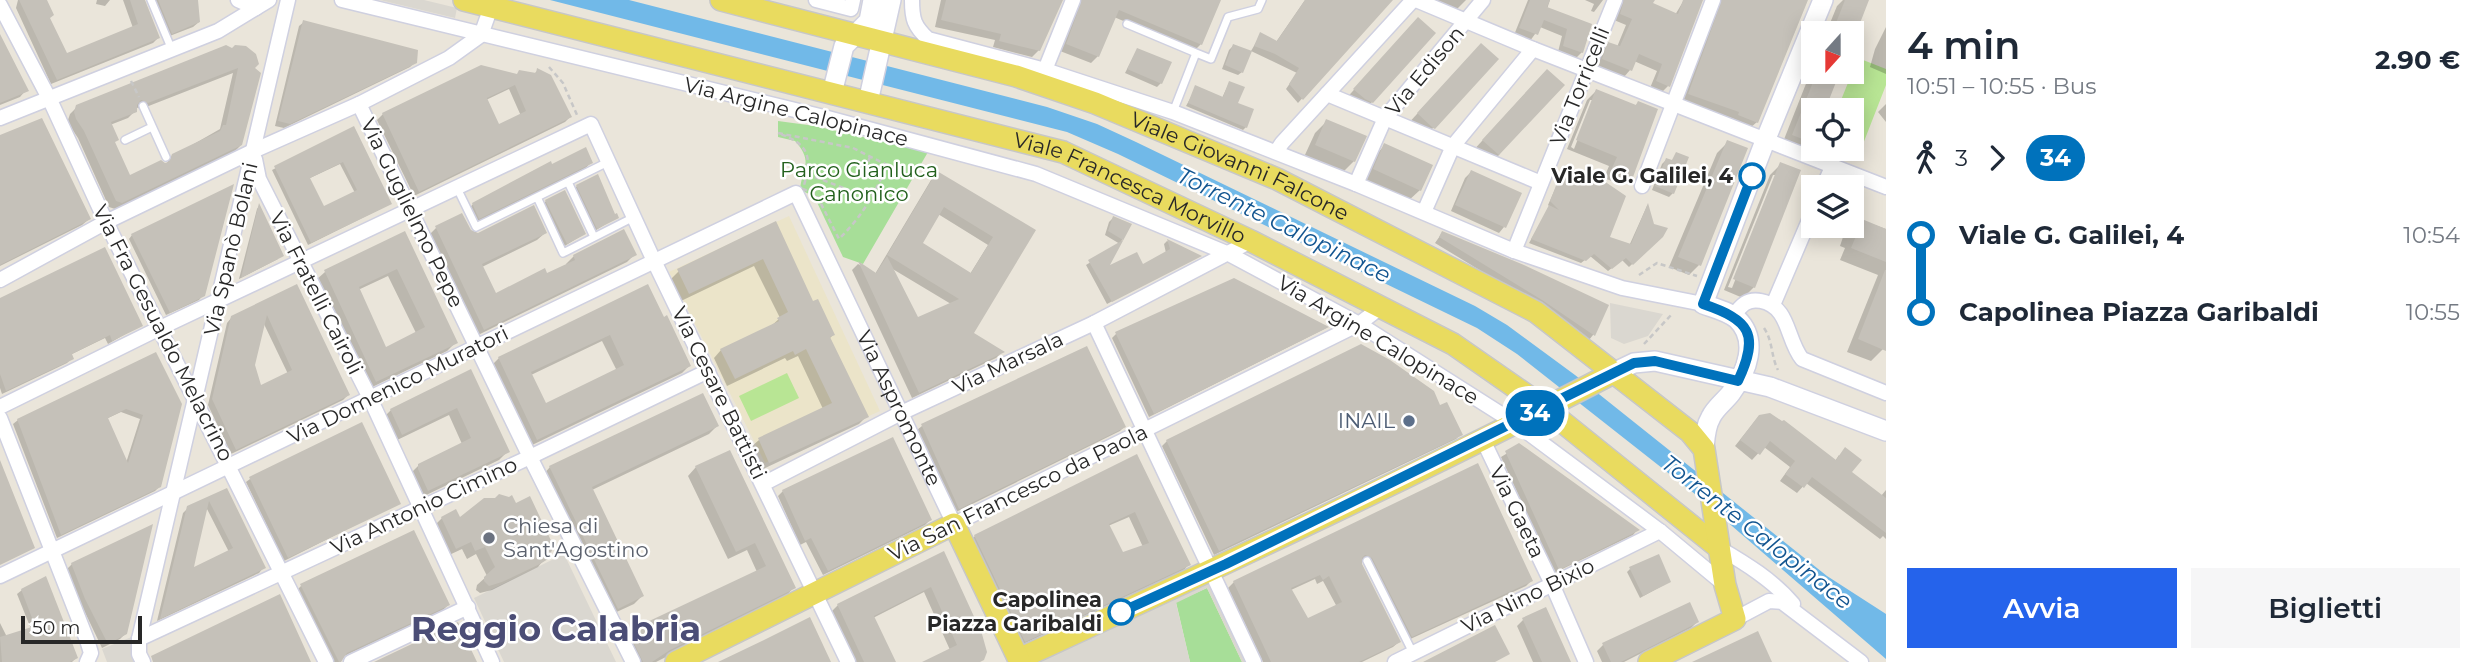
<!DOCTYPE html>
<html lang="it">
<meta charset="utf-8">
<style>
:root{--surface:#fff;--page:#f6f6f7;--text:#1f2937;--muted:#747a83;--accent:#2563eb}
body{margin:0;font-family:Montserrat,sans-serif;background:var(--page);color:var(--text);height:100vh;display:flex;flex-direction:column;font-size:26px;white-space:nowrap}
*{box-sizing:border-box;margin:0}
p{font-size:23px;color:var(--muted)}
.icon{flex:none;width:38px;height:38px;fill:none;stroke:currentColor;stroke-width:2;stroke-linecap:round;stroke-linejoin:round}
.map{position:relative;flex:1;overflow:hidden}
.side{display:flex;flex-direction:column;background:var(--surface);width:595px}
.side>*{flex:none}
.badge{padding:0 14px;border-radius:23px;font-size:24px;line-height:46px}
.needle{width:46px;rotate:201deg}
.fabs{position:absolute;left:1801px;top:21px;display:grid;gap:14px}
.fabs a{display:grid;place-items:center;width:63px;height:63px;border-radius:0px;background:var(--surface);box-shadow:0 4px 18px #0003;font-size:35px}
.scale{position:absolute;left:21px;bottom:18px;width:121px;box-sizing:border-box;padding-left:7px;border:4px solid #282828;border-top:0;font-size:19px;line-height:24px;white-space:nowrap;color:#282828;-webkit-text-stroke:5px #fff;paint-order:stroke}
.map>.badge{position:absolute;translate:-50% -50%;box-shadow:0 0 0 4px #fff}
.legs{display:flex;align-items:center;gap:10px;height:77px;padding:0 21px;font-size:23px}
.legs p{margin-inline-start:auto}
.summary{display:flex;align-items:center;justify-content:space-between;height:119px;padding:0 21px}
h1{font-size:38px;font-weight:600;line-height:52px}
.action{display:flex;gap:14px;margin-top:auto;padding:14px 21px}
.action a{flex:1;height:80px;border-radius:0px;background:var(--accent);color:#fff;font-size:28px;font-weight:600;line-height:80px;text-align:center}
.action a+a{background:var(--page);color:var(--text)}
ul{padding:0 21px;list-style:none}
li{display:flex;align-items:center;gap:24px;height:77px;font-size:26px}
li i{display:grid;place-items:center;width:10px;height:100%;margin:0 9px;background:currentColor}
li i::after{content:'';width:18px;height:18px;margin:-9px;border:5px solid;border-radius:50%;background:var(--surface)}
li p{margin-inline-start:auto}
li:first-child i{background:linear-gradient(#0000 50%,currentColor 0)}
li:last-child i{background:linear-gradient(currentColor 50%,#0000 0)}
main{display:flex;flex:1;min-height:0}
.map>svg:first-child{display:block}
.education{fill:#ebe4c9}
.green{fill:#a7de98}
.pitch{fill:#b8e594}
.plaza{fill:#dad7d0}
.water{fill:#71b9e8}
.shadow{fill:#0003;fill-rule:evenodd}
.building{fill:#c5c1b9;fill-rule:evenodd}
.lines{fill:none;stroke-linecap:round;stroke-linejoin:round}
.lane-casing{stroke:#cfd0e0;stroke-width:10}
.street-casing{stroke:#cfd0e0;stroke-width:17}
.secondary-casing{stroke:#cfd0e0;stroke-width:22}
.primary-casing{stroke:#c7c7c7;stroke-width:24}
.path{stroke:#c7c7c7;stroke-width:2.5;stroke-dasharray:5 3.5;stroke-linecap:butt}
.lane{stroke:#fff;stroke-width:7}
.street{stroke:#fff;stroke-width:14}
.secondary{stroke:#fff;stroke-width:19}
.primary{stroke:#e9db5f;stroke-width:21}
.line-1-casing{stroke:#fff;stroke-width:16}
.line-1{stroke:#0072bc;stroke-width:10}
.stop-1-dot{fill:#fff;stroke:#0072bc;stroke-width:3.5}
.service-dot{fill:#5c6f8a;stroke:#fff;stroke-width:2.5}
.worship-dot{fill:#6b7280;stroke:#fff;stroke-width:2.5}
.labels{text-anchor:middle;stroke-width:5;stroke-linejoin:round;paint-order:stroke}
.street-label{font-size:21px;fill:#282828;stroke:#fff}
.park-label{font-size:21px;fill:#22601c;stroke:#fff}
.stop-label{font-size:21px;font-weight:bold;fill:#282828;stroke:#fff;text-anchor:end}
.service-label{font-size:21px;fill:#4e5e75;stroke:#fff;text-anchor:end}
.worship-label{font-size:21px;fill:#5b616d;stroke:#fff;text-anchor:start}
.water-label{font-size:23px;font-style:italic;fill:#135590;stroke:#fff}
.town-label{font-size:35px;font-weight:bold;fill:#4b4d76;stroke:#fff}
</style>
<main>
<div class="map">
<svg width="1886" height="662" viewBox="0 0 1886 662">
<rect width="100%" height="100%" fill="#eae5da"/>
<path class="education" d="M789 216 880 411 765 463 669 272Z"/>
<path class="green" d="M778 121 815 126 928 152 863 264 843 257 814 196 800 190C802 168 814 162 795 141L778 137Z
M1207 588 1242 662H1190L1176 602Z"/>
<path class="pitch" d="M1858 58 1886 69V85L1863 144 1852 139V110H1837Z
M787 373 799 398 751 421 739 396Z"/>
<path class="plaza" d="M380 0H424L457 8 455 18Z
M1610 303 1663 314 1648 336 1624 344 1611 338Z
M564 554 616 662H504L474 598Z
M1209 582 1246 662H1242L1207 588 1176 603 1190 662H1037Z
M134 636 131 651 137 662H107L102 649Z"/>
<path class="water" d="M550 0H629L1047 107 1097 124 1136 142 1475 306 1507 325 1575 375 1827 576 1886 614V659L1695 494 1517 354 1477 328 1118 154 1067 132Z"/>
<path class="shadow" d="M18 0H45L48 19 66 55 133 28 123 0H144L158 38 153 43 51 84 16 8Z
M97 0H110L105 6 96 4Z
M148 0H197L199 22 193 27 167 37Z
M941 0H1061L1039 50 1032 57 993 47 995 40 935 27Z
M1072 0H1219L1201 44 1194 51 1114 17 1098 56 1091 63 1060 51Z
M1305 0H1390L1298 103 1286 89 1297 73 1251 51 1261 34 1276 42Z
M1433 0H1466L1449 17Z
M1528 0H1550L1547 9 1590 25 1582 52 1575 59 1558 52 1562 36 1540 27 1530 41 1514 35Z
M1585 0H1603L1594 12 1591 11 1594 4Z
M1615 0H1653L1651 4 1675 15 1684 0H1701L1668 86 1662 92 1650 88 1657 71 1634 61 1630 70 1624 77 1596 66 1602 51 1609 44 1617 47 1626 25 1614 20 1618 11Z
M1712 0H1806L1757 122 1750 128 1733 121 1734 119 1682 100Z
M1843 0 1867 1 1852 39V33H1826L1837 6Z
M304 22 415 62 410 67 284 128 275 126 299 26Z
M1886 27V74L1870 67 1875 49Z
M1406 32 1372 102 1360 114 1343 102Z
M0 36 26 90 20 97 0 105Z
M226 46 253 68 241 145 234 152 115 209 109 207 78 138 70 126 68 120 70 114 77 107ZM233 73 220 129 173 156 165 165 129 177 113 143 110 125 128 118 135 111V107L141 109Z
M1233 46 1242 72 1238 75 1222 69 1229 50Z
M1137 50 1161 83 1157 87 1125 73Z
M1469 57 1434 127 1422 139 1406 126Z
M1813 66V72H1839L1823 110H1813V136L1811 142 1798 154 1781 147Z
M481 67 516 75 534 74 538 70 570 117 565 122 414 196 377 120 383 114ZM509 89 521 116 498 127 486 100Z
M1229 83 1246 127 1243 130 1186 106 1196 88 1222 98Z
M1535 83 1499 155 1487 167 1471 153Z
M1596 91 1635 106 1638 103 1631 176 1622 185 1604 178 1609 166 1567 149 1587 100ZM1590 100H1593L1574 149 1571 147Z
M1886 104V122L1878 112Z
M1327 121 1354 161 1342 173 1304 157 1315 133Z
M354 128 390 204 308 245 272 170ZM340 164 355 193 323 208 308 179Z
M0 137 89 219 82 225 0 266Z
M1728 142 1699 265 1689 275 1669 267 1717 153Z
M1385 145 1420 190 1407 202 1362 182 1373 158Z
M1677 154 1673 193 1669 197 1652 190 1662 164 1666 160 1671 162Z
M591 162 585 169 472 224 467 211 473 204Z
M1781 164 1754 287 1743 298 1724 290 1770 175ZM1773 175H1777L1732 288 1728 287Z
M1565 167 1608 238 1629 246 1647 206 1652 225 1662 236 1629 267 1622 260 1608 271 1590 256 1581 263 1529 243 1550 207 1548 205Z
M1471 172 1504 227 1499 233 1451 211 1465 178Z
M938 173 1033 231 971 333 1002 352 996 358 912 398 852 270 858 264 875 274 931 180ZM938 214 988 245 970 274 920 243ZM891 268 951 304 917 320Z
M577 186 614 216 617 217 593 232 573 190Z
M546 201 584 234 563 247 542 205Z
M259 206 278 259 239 279 257 209Z
M1113 218 1130 225 1106 270 1143 267 1166 253 1164 244 1167 241 1199 256 1107 304 1086 265 1120 244 1105 235 1109 222Z
M1858 219 1886 229V342L1883 349 1871 361 1847 352 1878 275 1840 260 1845 248 1840 246 1845 231Z
M775 224 812 303 833 335 829 339 867 416 859 424 761 470 751 447 759 440 823 409 798 356 787 361 785 358 727 386 714 358 721 350 770 327 780 318 754 266 681 301 671 279 679 271Z
M436 228 478 235 545 233 537 240 482 267 495 295 567 266 566 264 574 256 624 231 635 254 627 262 476 336 429 235Z
M404 233 456 342 447 351 368 389 316 280 325 272ZM388 276 416 333 385 349 358 290Z
M1442 233 1607 306 1593 335 1589 340 1537 305 1435 243Z
M132 235 203 295 199 300 166 315 129 239Z
M296 286 348 395 343 400 231 454 208 405 227 323 232 317ZM263 322 288 374 260 387 253 365Z
M647 286 689 366 682 373 530 446 491 366 499 358ZM602 341 617 371 545 405 531 375Z
M0 300 141 325 108 344 105 338 70 355 72 358 67 363 2 394 0 388Z
M1326 328 1149 417 1112 338 1116 334Z
M1086 348 1124 427 1120 431 954 513 917 430 922 426Z
M156 354 160 486 155 491 57 538 13 424 18 420ZM121 412 140 419 126 463 106 419Z
M470 371 508 451 499 460 420 498 410 474 419 465 462 444 449 415 393 442 382 419 391 410Z
M1440 407 1461 434 1456 439 1214 555 1162 446 1167 441Z
M1759 416 1835 461 1839 455 1850 473 1881 496 1886 490V539L1883 536 1880 539 1806 483 1797 493 1780 481 1790 467 1764 447 1752 460 1735 446Z
M717 426 709 434 592 490 642 596 634 604 610 615 543 475 550 467Z
M1519 446 1637 530 1633 535 1554 573 1501 457Z
M1137 456 1189 564 1184 570 1019 646 969 542 975 536ZM1129 517 1143 547 1122 554 1108 526Z
M1477 466 1531 581 1526 586 1406 641 1367 563 1360 561 1399 642 1393 647 1362 662H1263L1228 588 1234 582ZM1315 579 1317 584 1323 581 1337 607 1307 621 1291 590Z
M696 467 794 587 786 596 656 662H631L621 641 629 633 757 572 747 550 728 559 688 476Z
M250 479 399 503 284 561 246 482Z
M226 490 263 568 259 573 157 621 183 513 188 508ZM206 507 229 552 191 570Z
M783 491 930 520 925 525 823 575 806 542 800 545 778 496Z
M442 518 460 520 549 553 538 567 492 590 480 593 476 590 477 585 487 576 476 554 467 559 462 549 447 556 433 527Z
M943 553 982 661 926 662 950 650 924 592 873 618 894 662H856L831 612 838 605Z
M72 564 125 634 120 639 102 648 81 604 67 569Z
M1630 569 1669 582 1640 598 1627 572Z
M301 586 448 605 443 610 342 657 340 662H331L296 591Z
M22 590 76 658 72 662H0V623L7 637 31 629 17 594Z
M1545 610 1569 662H1533L1517 626 1523 620Z
M1697 622 1691 628 1624 662H1602L1597 651 1603 645Z"/>
<path class="building" d="M19 0H47L54 15 50 18 67 53 138 24 130 0H145L160 38 57 80Z
M158 0H198L200 22 172 34Z
M946 0H1063L1040 51 999 41 1001 34 941 20Z
M1082 0H1221L1202 45 1119 10 1099 57 1066 44Z
M1305 0H1393L1303 100 1289 84 1299 68 1275 54 1254 46 1260 32 1277 41Z
M1530 0H1550L1547 7 1592 24 1583 53 1563 46 1567 29 1544 20 1538 35 1519 28Z
M1624 0H1655L1653 3 1678 14 1683 0H1703L1670 87 1656 81 1662 64 1639 54 1632 71 1602 59 1608 42 1620 46 1632 19 1620 14Z
M1722 0H1808L1758 123 1738 115 1739 112 1688 94Z
M1845 0H1869L1855 36 1834 28Z
M1418 17 1436 33 1373 103 1365 99 1353 89Z
M303 20 418 50 417 63 290 124 278 121Z
M0 34 29 91 0 103Z
M1481 43 1499 59 1435 129 1433 128 1417 113Z
M1233 44 1252 51 1243 73 1225 65Z
M226 45 232 48 235 45 246 46 256 54 259 64 255 68 261 73 242 145 122 203 116 201 84 131 76 119 74 112 76 105ZM238 68 226 125H223L220 131 172 154 169 162 165 163 161 160 130 175 115 142 119 140 111 122 137 112V105L141 100 148 103Z
M1137 48 1172 62 1162 84 1127 69Z
M481 65 517 74 519 70 536 73 537 68 551 75 572 117 419 192 382 113ZM515 85 526 111 499 124 487 98Z
M1547 69 1565 85 1499 155 1482 140Z
M1817 72H1840L1825 110H1813V143L1792 135Z
M1229 81 1245 87 1238 103 1254 109 1247 128 1188 103 1195 85 1223 97Z
M1596 89 1636 105 1638 101 1658 109 1633 177 1612 168 1617 157 1576 140Z
M42 118 91 219 0 265V135Z
M1326 119 1367 136 1355 162 1315 145Z
M354 126 392 204 311 243 274 166ZM343 162 357 190 324 206 310 178Z
M1727 140 1748 148 1701 266 1678 257Z
M1384 143 1433 165 1421 191 1373 169Z
M586 147 593 163 479 219 472 203 551 161 552 164Z
M1676 152 1689 157 1674 194 1655 186 1666 158 1672 160Z
M1780 162 1801 170 1755 288 1733 279Z
M1564 165 1604 181 1626 196 1610 237 1631 244 1648 203 1654 224 1668 228 1663 237 1633 265 1626 258 1612 269 1594 254 1586 261 1531 239 1549 205 1559 210 1550 201Z
M1471 170 1522 193 1506 228 1455 205Z
M937 171 1036 230 974 333 1005 352 919 393 858 261 876 273 887 256 918 317 959 299 887 255ZM944 207 993 237 971 273 923 243Z
M598 174 615 214 617 213 619 218 597 229 576 185Z
M234 184 205 296 170 313 131 234Z
M565 190 586 234 567 244 545 200Z
M259 203 284 256 241 278Z
M534 205 547 233 482 264 496 293 545 268 547 273 575 260 573 255 624 229 637 255 484 330 435 226 462 213 471 230 478 233Z
M1113 216 1132 224 1110 265 1137 252 1143 264 1170 249 1167 239 1202 256 1112 302 1088 260 1123 240 1108 231Z
M1857 217 1886 229V262L1851 248 1856 236 1851 233Z
M776 221 813 301 818 299 835 335 830 337 869 417 769 463 758 438 832 403 806 349 795 355 793 351 735 379 720 349 779 321 777 318 788 312 763 259 689 294 677 269Z
M405 231 458 343 376 382 324 270ZM397 269 425 327 386 347 359 287Z
M1442 231 1524 265 1609 305 1595 336 1542 300 1439 237Z
M105 247 143 326 112 341 110 335 72 354 74 359 6 391 0 374V298Z
M1885 270H1886V351L1858 339Z
M1234 278 1329 327 1154 414 1115 332Z
M297 284 350 395 236 450 212 399 231 316ZM267 315 292 370 261 385 255 365Z
M648 284 664 317 667 315 691 366 537 440 498 357ZM610 335 624 365 546 403 531 372Z
M1361 344 1390 360 1434 391 1440 405 1447 402 1463 435 1219 551 1166 440Z
M1087 346 1126 427 959 509 921 424Z
M156 352 182 404 161 487 61 535 17 419ZM126 409 143 415 128 463 108 418Z
M471 369 510 452 428 491 418 469V464L471 438 457 408 402 435 390 409Z
M703 393 719 426 592 487 644 596 618 609 549 466Z
M1770 413 1782 421 1784 420 1836 460 1845 447 1862 460 1852 472 1886 498V533L1812 477 1804 488 1785 474 1795 461 1770 441 1760 455 1740 440 1759 415Z
M362 422 401 504 288 558 249 477Z
M893 437 932 520 828 571 811 538 805 541 782 490Z
M1519 443 1540 458 1640 530 1559 570 1505 451Z
M730 450 796 588 670 650 652 662H643L628 631 766 566 755 543 736 552 695 466Z
M1137 454 1191 565 1025 642 974 535ZM1135 512 1149 543 1123 552 1109 524Z
M0 460 35 548 0 565Z
M1478 463 1533 581 1412 637 1372 558 1365 555 1362 558V564L1401 642 1359 662H1271L1233 581ZM1320 575 1323 580 1329 576 1342 602 1308 618 1291 588Z
M227 488 266 568 160 619 187 506ZM209 501 233 548 194 567 197 553Z
M499 494 509 497 512 495 516 503 530 496 555 549 552 550 548 559 540 564 502 582 489 586 484 581V577L495 567 485 547 475 551 471 542 456 549 441 517 456 509 460 517 484 498H495Z
M153 524 127 634 108 644 85 599 71 563Z
M414 530 450 605 347 653 341 662H339L300 584Z
M944 551 982 634 987 652 984 660 980 662H922L957 645 931 587 874 616 896 662H864L837 604Z
M1659 554 1671 582 1643 596 1629 567Z
M46 576 78 658 70 662H2L0 637 35 626 21 589Z
M280 594 311 662H153L151 656Z
M1690 602 1699 622 1621 662H1611L1602 643Z
M1546 607 1571 662H1542L1522 618Z
M810 617 831 662H718L764 640Z
M458 622 477 662H374Z
M1495 625 1510 654 1495 662H1423Z
M1758 631 1772 662H1692Z"/>
<g class="lines">
<g class="lane-casing">
<path id="lane" d="M151 0 172 50
M1127 24 1196 53
M143 106 166 157
M1173 112 1196 53 1211 59 1228 17 1258 9 1262 0
M125 140 152 127
M568 182 594 237
M457 188 476 227 608 162
M537 197 563 253 634 217
M1367 561 1413 653"/>
</g>
<g class="street-casing">
<g id="street">
<path d="M238 0 256 8"/>
<path d="M342 0 824 117 1036 174 1229 254 1359 324 1515 423 1660 531 1725 585"/>
<path d="M816 0 851 9 853 0"/>
<path d="M912 0C912 19 914 26 928 39L1045 70 1173 112 1356 184 1514 251 1622 288 1703 304"/>
<path d="M1416 0 1533 49 1886 187"/>
<path d="M0 5 50 100 106 222 326 662"/>
<path d="M1045 70 1073 0"/>
<path d="M1327 94 1541 183"/>
<path d="M359 104 530 457 633 662"/>
<path d="M0 118 218 31 269 0"/>
<path d="M1276 152 1282 143 1413 0"/>
<path d="M255 159 259 179 370 398 492 662"/>
<path d="M1356 184 1385 118 1483 0"/>
<path d="M1642 186 1713 0"/>
<path d="M1823 187 1832 167"/>
<path d="M1424 212 1453 146 1533 49"/>
<path d="M1514 251 1615 0"/>
<path d="M0 280 106 222 253 151 359 104 449 58 481 35 491 7"/>
<path d="M1773 305 1813 211"/>
<path d="M1733 316C1741 306 1747 298 1761 301 1790 307 1786 339 1802 359L1886 393"/>
<path d="M1094 323 1254 662"/>
<path d="M0 407 160 328 591 124 654 261 848 662"/>
<path d="M0 418 87 640 91 653 87 662"/>
<path d="M1482 438 1552 584 1586 662"/>
<path d="M763 484 901 413 1094 323 1251 241"/>
<path d="M1719 548C1745 563 1774 581 1793 604"/>
<path id="s1" d="M0 576 796 193 954 524 1359 324 1381 307"/>
<path d="M1735 619 1769 601 1782 602 1861 662"/>
<path d="M139 639 530 457 708 371"/>
<path d="M143 662 139 654V639L288 0"/>
<path d="M351 662 468 607"/>
<path d="M1395 662 1660 531"/>
</g>
</g>
<g class="secondary-casing">
<path id="secondary" d="M832 93 844 46 869 21 873 0
M868 102 891 0
M1613 373 1634 363 1655 361 1770 387 1886 431
M1704 449C1705 438 1705 427 1711 417 1715 408 1725 401 1731 393 1747 372 1759 340 1737 319 1728 311 1714 308 1703 304L1765 141 1823 0"/>
</g>
<g class="primary-casing">
<g id="primary">
<path id="s2" d="M464 0 1063 152 1251 241 1453 344 1545 408 1719 548"/>
<path id="s3" d="M721 0 1016 76 1095 103 1277 179 1536 312 1690 432 1704 449 1725 585 1735 619 1649 662"/>
<path d="M1019 659C1218 567 1418 475 1613 373"/>
<path d="M676 662 954 524 1020 662"/>
</g>
</g>
<path class="path" d="M549 67 563 83 577 115
M131 81 139 97
M778 133 853 148 887 165C874 196 862 216 839 239L816 194 803 189C812 157 811 145 778 133Z
M866 170 870 156
M807 174 849 190
M1639 275 1657 263 1697 276
M1764 328C1773 341 1771 357 1778 370
M1644 344 1673 313"/>
<use href="#lane" class="lane"/>
<use href="#street" class="street"/>
<use href="#secondary" class="secondary"/>
<use href="#primary" class="primary"/>
</g>
<g class="lines">
<g class="line-1-casing">
<path id="line-1" d="M1121 612 1226 564 1634 363 1655 361 1738 381C1760 334 1750 320 1703 304L1752 176"/>
</g>
<use href="#line-1" class="line-1"/>
</g>
<g class="stop-1-dot">
<circle cx="1752" cy="176" r="12"/>
<circle cx="1121" cy="612" r="12"/>
</g>
<circle class="service-dot" cx="1409" cy="421" r="7"/>
<circle class="worship-dot" cx="489" cy="538" r="7"/>
<g class="labels">
<g class="street-label">
<text transform="translate(1425 71) rotate(-50)" y="7">Via Edison</text>
<text transform="translate(1580 86) rotate(-68)" y="7">Via Torricelli</text>
<text transform="translate(796 112) rotate(14)" y="7">Via Argine Calopinace</text>
<text dy="7" stroke="none"><textPath href="#s3" startOffset="546">Viale Giovanni Falcone</textPath></text>
<text dy="7" stroke="none"><textPath href="#s2" startOffset="693">Viale Francesca Morvillo</textPath></text>
<text transform="translate(412 213) rotate(64)" y="7">Via Guglielmo Pepe</text>
<text transform="translate(231 249) rotate(-77)" y="7">Via Spanò Bolani</text>
<text transform="translate(316 293) rotate(63)" y="7">Via Fratelli Cairoli</text>
<text transform="translate(163 333) rotate(63)" y="7">Via Fra Gesualdo Melacrino</text>
<text transform="translate(1378 340) rotate(31)" y="7">Via Argine Calopinace</text>
<text transform="translate(1008 363) rotate(-25)" y="7">Via Marsala</text>
<text transform="translate(398 385) rotate(-26)" y="7">Via Domenico Muratori</text>
<text transform="translate(719 393) rotate(64)" y="7">Via Cesare Battisti</text>
<text dy="7" stroke="none"><textPath href="#s1" startOffset="1122">Via Aspromonte</textPath></text>
<text transform="translate(1018 493) rotate(-26)" y="7">Via San Francesco da Paola</text>
<text transform="translate(424 506) rotate(-25)" y="7">Via Antonio Cimino</text>
<text transform="translate(1517 512) rotate(64)" y="7">Via Gaeta</text>
<text transform="translate(1528 596) rotate(-26)" y="7">Via Nino Bixio</text>
</g>
<g class="park-label">
<text x="859" y="177">Parco Gianluca<tspan x="859" dy="24">Canonico</tspan></text>
</g>
<g class="stop-label">
<text x="1733" y="183">Viale G. Galilei, 4</text>
<text x="1102" y="607">Capolinea<tspan x="1102" dy="24">Piazza Garibaldi</tspan></text>
</g>
<g class="service-label">
<text x="1395" y="428">INAIL</text>
</g>
<g class="worship-label">
<text x="503" y="533">Chiesa di<tspan x="503" dy="24">Sant'Agostino</tspan></text>
</g>
<g class="water-label">
<text transform="translate(1284 225) rotate(26)" y="8">Torrente Calopinace</text>
<text transform="translate(1757 532) rotate(38)" y="8">Torrente Calopinace</text>
</g>
<g class="town-label">
<text x="556" y="641">Reggio Calabria</text>
</g>
</g>
</svg>
<div class="fabs">
<a><svg class="needle" viewBox="-14 -14 28 28"><path d="M0-13l5 13h-10z" fill="#e53935"/><path d="M0 13l5-13h-10z" fill="#747a83"/></svg></a>
<a><svg class="icon" aria-label="locate" viewBox="0 0 24 24"><circle cx="12" cy="12" r="6"/><path d="M12 2v4M12 18v4M2 12h4M18 12h4"/></svg></a>
<a><svg class="icon" aria-label="layers" viewBox="0 0 24 24"><path d="M12 4l9 5-9 5-9-5zM3 14l9 5 9-5"/></svg></a>
</div>
<div class="scale">50 m</div>
<b class="badge" style="left:1535px;top:413px;background:#0072bc;color:#fff">34</b>
</div>
<section class="side">
<div class="summary"><div><h1>4 min</h1><p>10:51 – 10:55 · Bus</p></div><b>2.90 €</b></div>
<div class="legs"><svg class="icon" aria-label="walk" viewBox="0 0 24 24"><circle cx="13" cy="4" r="2"/><path d="M13 8l-2 6 4 7M11 14l-3 7M7 12l3-4h3l4 4"/></svg>3<svg class="icon" aria-label="forward" viewBox="0 0 24 24"><path d="M9 5l7 7-7 7"/></svg><b class="badge" style="background:#0072bc;color:#fff">34</b></div>
<ul>
<li><i style="color:#0072bc"></i><b>Viale G. Galilei, 4</b><p>10:54</p></li>
<li><i style="color:#0072bc"></i><b>Capolinea Piazza Garibaldi</b><p>10:55</p></li>
</ul>
<div class="action"><a>Avvia</a><a>Biglietti</a></div>
</section>
</main>
